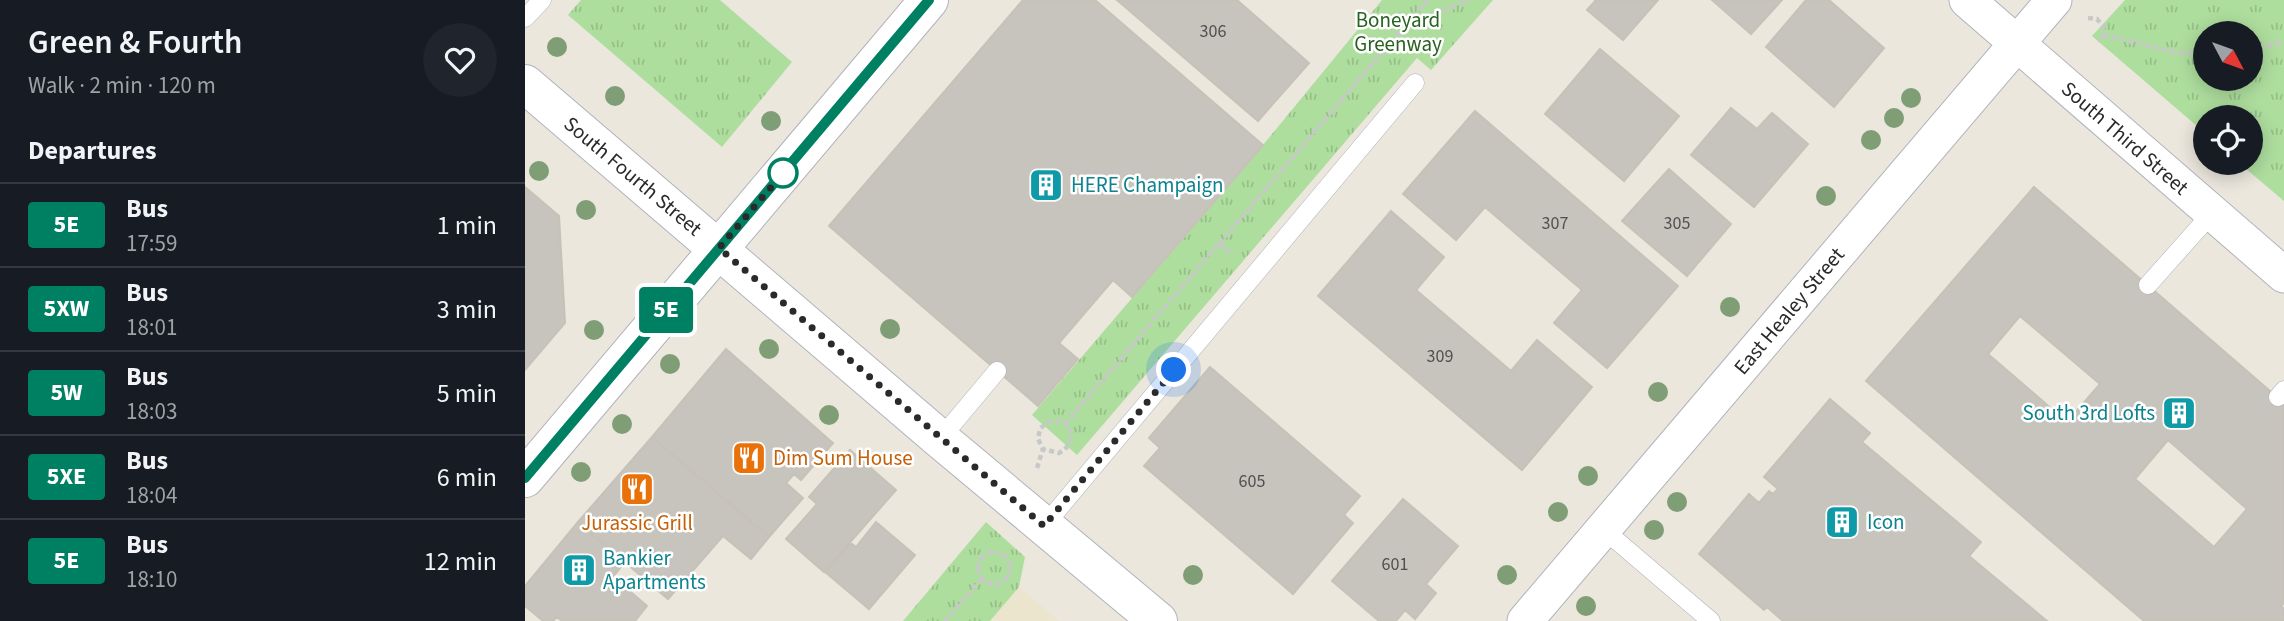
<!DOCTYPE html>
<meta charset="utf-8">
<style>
:root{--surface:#171b24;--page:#20242c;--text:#f1f3f6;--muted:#9ea1a6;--line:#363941}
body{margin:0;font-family:"Source Sans 3",sans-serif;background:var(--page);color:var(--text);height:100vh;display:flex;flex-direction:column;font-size:26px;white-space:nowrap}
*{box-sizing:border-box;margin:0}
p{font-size:23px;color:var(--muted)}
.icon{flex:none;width:38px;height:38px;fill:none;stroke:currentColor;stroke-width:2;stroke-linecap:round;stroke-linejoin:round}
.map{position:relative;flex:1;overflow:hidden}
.details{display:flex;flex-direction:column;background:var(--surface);width:525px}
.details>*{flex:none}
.badge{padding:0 14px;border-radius:5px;font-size:24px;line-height:46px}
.needle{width:46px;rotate:131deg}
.controls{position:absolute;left:1668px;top:21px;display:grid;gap:14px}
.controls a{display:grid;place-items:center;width:70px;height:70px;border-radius:50%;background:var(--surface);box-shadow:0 4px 18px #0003;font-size:35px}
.you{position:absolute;width:35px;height:35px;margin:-18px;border:5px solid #fff;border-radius:50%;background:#1a73e8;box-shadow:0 0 0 10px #1a73e833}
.map>.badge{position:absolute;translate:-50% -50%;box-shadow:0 0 0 4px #fff}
h2{padding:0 28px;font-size:26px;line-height:63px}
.round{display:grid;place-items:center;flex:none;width:74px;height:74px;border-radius:37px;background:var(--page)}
.headline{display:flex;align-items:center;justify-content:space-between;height:119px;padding:0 28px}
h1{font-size:33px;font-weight:600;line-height:52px}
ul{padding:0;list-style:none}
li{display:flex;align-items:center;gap:21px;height:84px;padding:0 28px;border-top:2px solid var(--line)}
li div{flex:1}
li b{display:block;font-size:26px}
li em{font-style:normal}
li .badge{min-width:77px;font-weight:700;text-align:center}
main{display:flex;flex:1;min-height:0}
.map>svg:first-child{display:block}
.education{fill:#ece5ce}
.grass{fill:url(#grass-tufts);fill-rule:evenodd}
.building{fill:#c7c3bd;stroke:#c6c2b7;stroke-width:2;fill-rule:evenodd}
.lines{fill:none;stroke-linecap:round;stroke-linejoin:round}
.lane-casing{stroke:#b1b2bd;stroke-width:19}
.street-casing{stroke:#b1b2bd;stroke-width:37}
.secondary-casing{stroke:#b1b2bd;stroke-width:40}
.path{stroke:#c8c8c8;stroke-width:4.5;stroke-dasharray:5 3.5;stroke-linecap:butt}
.lane{stroke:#fff;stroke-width:18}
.street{stroke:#fff;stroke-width:35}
.secondary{stroke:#fff;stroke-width:38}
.tree{fill:#7f9e75}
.line-casing{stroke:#fff;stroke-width:16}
.line{stroke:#008063;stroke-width:10}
.walk{stroke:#2a2a2a;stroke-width:7;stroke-dasharray:0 12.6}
.stop-dot{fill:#fff;stroke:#008063;stroke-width:3.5}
.labels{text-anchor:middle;stroke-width:5;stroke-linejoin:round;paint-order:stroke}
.number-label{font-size:18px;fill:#51504f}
.park-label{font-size:21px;fill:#276220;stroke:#fff}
.street-label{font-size:21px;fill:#2a2a2a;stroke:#fff}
.culture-label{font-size:21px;fill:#0d838f;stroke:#fff;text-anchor:start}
.food-label{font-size:21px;fill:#c56008;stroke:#fff;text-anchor:start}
</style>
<main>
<section class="details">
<div class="headline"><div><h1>Green &amp; Fourth</h1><p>Walk · 2 min · 120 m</p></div><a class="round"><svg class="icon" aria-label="heart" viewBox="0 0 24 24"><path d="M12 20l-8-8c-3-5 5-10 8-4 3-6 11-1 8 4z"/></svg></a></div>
<h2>Departures</h2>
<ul>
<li><span class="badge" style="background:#008063;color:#fff">5E</span><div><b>Bus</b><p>17:59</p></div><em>1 min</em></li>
<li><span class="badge" style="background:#008063;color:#fff">5XW</span><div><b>Bus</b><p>18:01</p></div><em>3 min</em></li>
<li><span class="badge" style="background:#008063;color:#fff">5W</span><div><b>Bus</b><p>18:03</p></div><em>5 min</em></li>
<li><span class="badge" style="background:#008063;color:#fff">5XE</span><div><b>Bus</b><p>18:04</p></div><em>6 min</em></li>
<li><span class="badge" style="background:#008063;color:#fff">5E</span><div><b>Bus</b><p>18:10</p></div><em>12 min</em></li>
</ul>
</section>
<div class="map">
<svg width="1759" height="621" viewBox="0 0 1759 621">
<defs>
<pattern id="grass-tufts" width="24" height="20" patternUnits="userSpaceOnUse" patternTransform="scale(1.75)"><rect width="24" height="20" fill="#aede9e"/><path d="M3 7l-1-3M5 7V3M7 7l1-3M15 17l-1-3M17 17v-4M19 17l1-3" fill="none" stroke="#96bf88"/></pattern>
</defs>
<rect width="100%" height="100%" fill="#ebe7dd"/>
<path class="education" d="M494 587 534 621H465Z"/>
<path class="grass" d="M56 0H195L267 62 197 147 43 15Z
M857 0H968L906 70 892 58 552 455 507 415 738 145Z
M1600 0H1759V201L1714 163H1726V117H1680V133L1567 36ZM1726 33V79H1680V33Z
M461 522 500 557 494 587 465 621H378Z"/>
<path class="building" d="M498 0H570L738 145 607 297 588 280 534 343 553 359 513 406 304 226Z
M592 0H712L784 63 733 121Z
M1071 0H1133L1098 40 1062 10Z
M1187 0H1257L1226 34Z
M1281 0H1304L1359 48 1309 107 1241 47Z
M1075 49 1154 116 1099 181 1020 114Z
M1206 108 1232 129 1247 113 1283 144 1229 207 1166 155Z
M950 111 1153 286 1082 368 1029 323 1057 290 960 207 931 240 878 194Z
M1144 169 1206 224 1162 276 1097 221Z
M0 187 34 216 40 323 0 370Z
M1509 187 1759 403V603L1756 606 1759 609V621H1619L1341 381ZM1495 316 1575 384 1542 422 1463 354ZM1643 440 1722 509 1689 547 1610 479Z
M866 211 919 257 891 290 986 371 1012 340 1067 387 997 470 793 296Z
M201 349 308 443 276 480 269 474 261 483 278 498 244 537 127 437Z
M685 367 835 496 819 515 828 523 768 594 619 466 635 448 624 438Z
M1305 399 1345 433 1337 442 1456 542 1444 556 1522 621H1258L1242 607 1239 610 1174 554 1224 494 1234 503 1244 491 1248 494 1253 489 1239 477Z
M127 437 244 537 226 559 198 536 143 599 53 522Z
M325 450 371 490 299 572 261 539 292 504 284 497Z
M878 499 933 546 901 584 911 593 890 619 880 610 871 621H854L807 581Z
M53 522 100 562 88 577 122 606 110 621H37L32 617 28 621H18L0 606V586Z
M351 522 390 555 344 609 300 572 326 543 331 547Z"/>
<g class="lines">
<g class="lane-casing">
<path id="lane" d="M0 18 17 0
M1623 285 1687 213
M1753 397 1759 390
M415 439 472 371
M519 526 890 83
M1078 529 1186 621"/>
</g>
<g class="street-casing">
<path id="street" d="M1442 0 1759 275
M1000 621 1529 0"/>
</g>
<g class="secondary-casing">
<path id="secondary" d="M0 84 415 439 633 621
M0 478 404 0"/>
</g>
<path class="path" d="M1563 18 1572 19 1578 26 1579 35 1574 42
M879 28 944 0
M1579 35 1654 53H1680
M1726 51 1759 41
M694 244 708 255
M540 424 902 0
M512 468 518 449 513 439 515 429C537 405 561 439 534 453L518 449
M453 568a16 16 0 1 1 32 0a16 16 0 1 1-32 0Z
M420 621 457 579"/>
<use href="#lane" class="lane"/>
<use href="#street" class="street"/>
<use href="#secondary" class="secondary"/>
</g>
<g class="tree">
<circle cx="32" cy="47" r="10"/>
<circle cx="90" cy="96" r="10"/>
<circle cx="1386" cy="98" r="10"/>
<circle cx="1369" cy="118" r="10"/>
<circle cx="246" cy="121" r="10"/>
<circle cx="1346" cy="140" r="10"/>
<circle cx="14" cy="171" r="10"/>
<circle cx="1301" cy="196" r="10"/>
<circle cx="61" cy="210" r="10"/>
<circle cx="1205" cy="307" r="10"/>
<circle cx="365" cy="329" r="10"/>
<circle cx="69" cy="330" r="10"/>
<circle cx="244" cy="349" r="10"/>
<circle cx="145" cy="364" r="10"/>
<circle cx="1133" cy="392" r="10"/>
<circle cx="304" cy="415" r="10"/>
<circle cx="97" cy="424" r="10"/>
<circle cx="56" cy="472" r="10"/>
<circle cx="1063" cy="476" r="10"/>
<circle cx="1152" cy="502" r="10"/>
<circle cx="1033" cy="512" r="10"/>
<circle cx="1129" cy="530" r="10"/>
<circle cx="668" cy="575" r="10"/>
<circle cx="982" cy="575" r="10"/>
<circle cx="1061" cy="606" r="10"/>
</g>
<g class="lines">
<g class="line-casing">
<path id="line" d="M0 478 404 0"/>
</g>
<use href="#line" class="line"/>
<path class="walk" d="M258 173 260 171 194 248 519 526 649 370"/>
</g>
<defs>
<g id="building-square" transform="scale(1.75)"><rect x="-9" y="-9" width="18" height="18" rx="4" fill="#0f9aa8" stroke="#fff"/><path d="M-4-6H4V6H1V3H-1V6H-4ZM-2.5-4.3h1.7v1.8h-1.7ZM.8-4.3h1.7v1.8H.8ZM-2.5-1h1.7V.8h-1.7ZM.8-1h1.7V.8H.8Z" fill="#fff"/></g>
<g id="restaurant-square" transform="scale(1.75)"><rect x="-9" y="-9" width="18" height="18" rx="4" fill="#e8710a" stroke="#fff"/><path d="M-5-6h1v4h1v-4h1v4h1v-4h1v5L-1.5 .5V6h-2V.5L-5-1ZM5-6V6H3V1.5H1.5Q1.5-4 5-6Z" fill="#fff"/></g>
</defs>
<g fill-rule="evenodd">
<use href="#building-square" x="521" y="185"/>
<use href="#building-square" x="1654" y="413"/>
<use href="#restaurant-square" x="224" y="458"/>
<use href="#restaurant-square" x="112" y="489"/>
<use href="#building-square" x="1317" y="522"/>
<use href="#building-square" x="54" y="570"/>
</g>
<circle class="stop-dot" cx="258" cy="173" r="14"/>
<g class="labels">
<g class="number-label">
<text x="688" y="37">306</text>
<text x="1030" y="229">307</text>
<text x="1152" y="229">305</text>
<text x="915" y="362">309</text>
<text x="727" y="487">605</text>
<text x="870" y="570">601</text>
</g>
<g class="park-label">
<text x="873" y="27">Boneyard<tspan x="873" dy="24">Greenway</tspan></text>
</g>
<g class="street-label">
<text transform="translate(1600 138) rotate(41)" y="7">South Third Street</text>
<text transform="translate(108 176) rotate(40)" y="7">South Fourth Street</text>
<text transform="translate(1264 311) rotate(-50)" y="7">East Healey Street</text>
</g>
<g class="culture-label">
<text x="546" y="192">HERE Champaign</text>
<text x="1630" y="420" text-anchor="end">South 3rd Lofts</text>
<text x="1342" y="529">Icon</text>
<text x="78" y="565">Bankier<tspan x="78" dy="24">Apartments</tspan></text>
</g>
<g class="food-label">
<text x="248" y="465">Dim Sum House</text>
<text x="112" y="530" text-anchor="middle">Jurassic Grill</text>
</g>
</g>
</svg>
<div class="controls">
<a><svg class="needle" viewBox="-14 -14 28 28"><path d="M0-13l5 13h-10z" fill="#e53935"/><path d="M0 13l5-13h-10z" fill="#9ea1a6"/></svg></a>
<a><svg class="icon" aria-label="locate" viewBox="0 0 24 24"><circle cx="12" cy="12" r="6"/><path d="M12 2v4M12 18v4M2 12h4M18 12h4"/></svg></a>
</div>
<div class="you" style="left:649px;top:370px"></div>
<b class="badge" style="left:141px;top:310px;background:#008063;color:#fff">5E</b>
</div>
</main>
